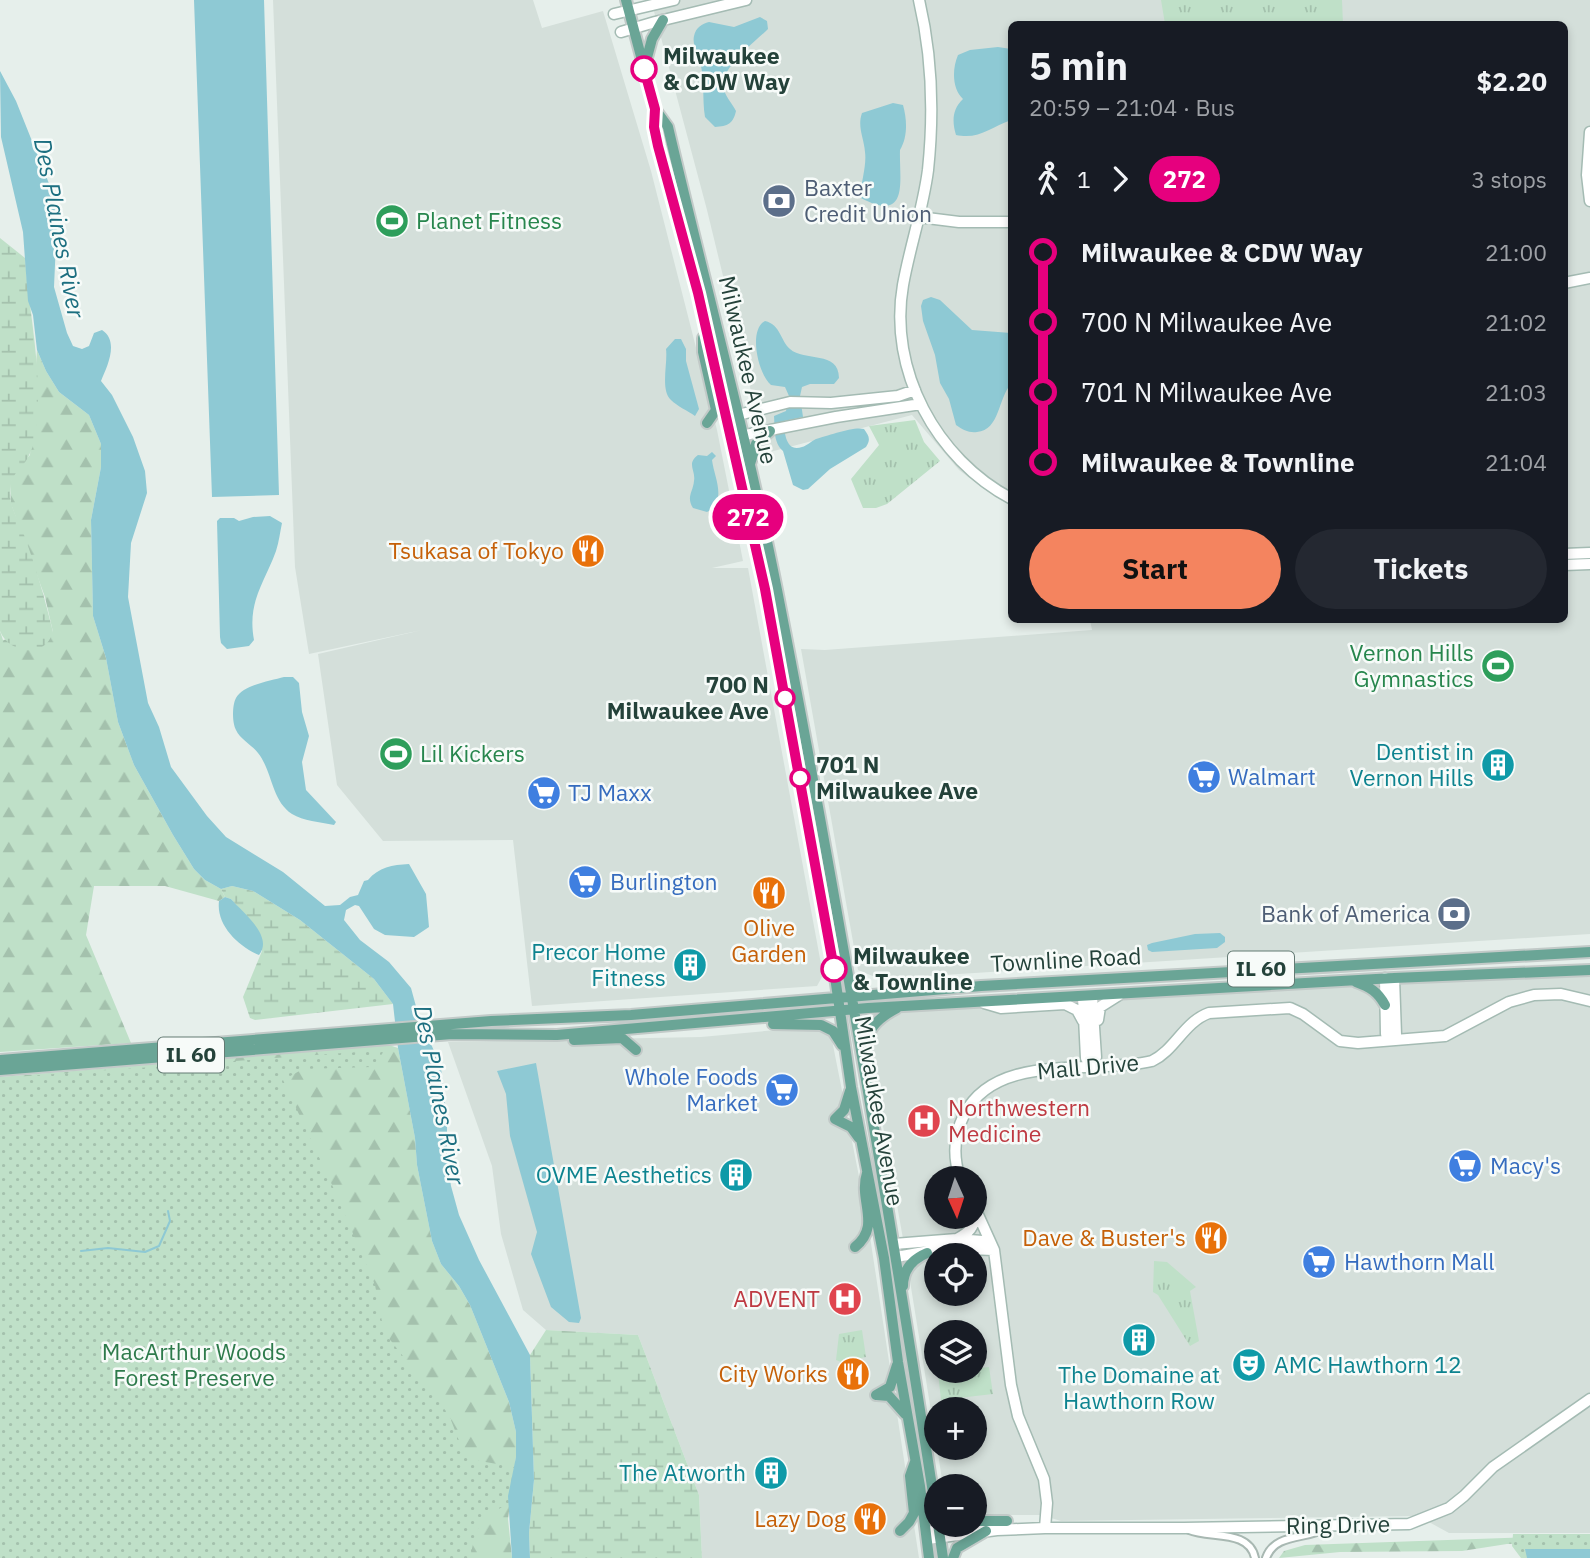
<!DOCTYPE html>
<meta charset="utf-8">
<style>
:root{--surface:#171b24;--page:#242831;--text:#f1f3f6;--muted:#9ea1a6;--accent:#f4845f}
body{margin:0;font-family:"IBM Plex Sans",sans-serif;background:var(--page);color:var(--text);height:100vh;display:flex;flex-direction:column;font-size:26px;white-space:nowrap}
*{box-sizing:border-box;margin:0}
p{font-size:23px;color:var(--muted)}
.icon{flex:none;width:38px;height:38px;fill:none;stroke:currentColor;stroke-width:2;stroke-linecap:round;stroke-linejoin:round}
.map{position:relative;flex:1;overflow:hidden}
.sheet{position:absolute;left:1008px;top:21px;width:560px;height:602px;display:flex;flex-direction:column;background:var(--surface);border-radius:10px;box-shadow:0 4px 10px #0003}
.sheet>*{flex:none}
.badge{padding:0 14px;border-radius:23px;font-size:24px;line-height:46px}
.needle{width:46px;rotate:177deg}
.fabs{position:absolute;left:924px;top:1166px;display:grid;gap:14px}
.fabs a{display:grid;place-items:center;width:63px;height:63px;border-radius:50%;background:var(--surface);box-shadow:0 4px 10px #0003;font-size:35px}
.map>.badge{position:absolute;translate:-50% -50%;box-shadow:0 0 0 4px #fff}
.legs{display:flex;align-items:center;gap:10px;height:77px;padding:0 21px;font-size:23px}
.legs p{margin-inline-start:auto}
.headline{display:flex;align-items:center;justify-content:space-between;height:119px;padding:0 21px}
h1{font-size:38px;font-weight:700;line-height:52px}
.cta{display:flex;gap:14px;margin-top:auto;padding:14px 21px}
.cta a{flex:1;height:80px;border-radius:42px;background:var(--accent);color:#111;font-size:28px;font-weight:700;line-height:80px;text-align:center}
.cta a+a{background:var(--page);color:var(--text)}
ul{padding:0 21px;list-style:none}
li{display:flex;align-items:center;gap:24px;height:70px;font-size:26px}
li i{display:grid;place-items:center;width:10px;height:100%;margin:0 9px;background:currentColor}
li i::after{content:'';width:18px;height:18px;margin:-9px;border:5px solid;border-radius:50%;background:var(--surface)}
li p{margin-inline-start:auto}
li:first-child i{background:linear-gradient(#0000 50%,currentColor 0)}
li:last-child i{background:linear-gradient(currentColor 50%,#0000 0)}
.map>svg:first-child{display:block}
.built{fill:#d4dfda;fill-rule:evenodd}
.grass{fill:url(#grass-tufts)}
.forest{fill:url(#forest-firs)}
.wetland{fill:url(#wetland-marsh)}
.park{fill:url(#park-dots)}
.water{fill:#8ec9d4}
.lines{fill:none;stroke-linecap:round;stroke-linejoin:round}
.stream{stroke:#8ec9d4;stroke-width:2}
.street-casing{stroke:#a8b8b2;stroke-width:10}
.secondary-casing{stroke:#a4bbb3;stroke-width:13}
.primary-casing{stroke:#c2cac8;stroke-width:14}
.street{stroke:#fff;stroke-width:6}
.secondary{stroke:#fff;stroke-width:10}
.primary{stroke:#6aa596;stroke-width:10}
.line-1-casing{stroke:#fff;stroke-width:16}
.line-1{stroke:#e6007e;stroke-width:10}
.stop-1-dot{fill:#fff;stroke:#e6007e;stroke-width:3.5}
.labels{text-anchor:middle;stroke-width:5;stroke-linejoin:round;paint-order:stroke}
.shield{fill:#f7fbf9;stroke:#637a73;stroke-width:2}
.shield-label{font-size:21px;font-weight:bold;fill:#24423a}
.stop-label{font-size:23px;font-weight:bold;fill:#24423a;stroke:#f7fbf9;text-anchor:start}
.service-label{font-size:23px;fill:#4e5e75;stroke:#f7fbf9;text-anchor:start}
.leisure-label{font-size:23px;fill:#27864d;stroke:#f7fbf9;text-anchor:start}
.street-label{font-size:23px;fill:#24423a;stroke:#f7fbf9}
.food-label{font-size:23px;fill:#c56008;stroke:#f7fbf9;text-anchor:end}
.culture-label{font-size:23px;fill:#0d838f;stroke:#f7fbf9;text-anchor:end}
.shop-label{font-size:23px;fill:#366cbe;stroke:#f7fbf9;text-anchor:start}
.health-label{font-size:23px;fill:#be3a42;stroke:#f7fbf9;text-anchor:start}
.park-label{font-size:23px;fill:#2d7a4b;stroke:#f7fbf9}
.water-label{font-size:24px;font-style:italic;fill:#1c6f80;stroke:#f7fbf9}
</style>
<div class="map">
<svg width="1590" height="1558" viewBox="0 0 1590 1558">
<defs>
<pattern id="grass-tufts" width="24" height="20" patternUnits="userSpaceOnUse" patternTransform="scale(1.75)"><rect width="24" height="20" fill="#bfe0c8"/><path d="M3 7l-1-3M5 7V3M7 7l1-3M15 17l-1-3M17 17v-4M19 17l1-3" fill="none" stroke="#a4c1ad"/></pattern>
<pattern id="forest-firs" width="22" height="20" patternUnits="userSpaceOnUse" patternTransform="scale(1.75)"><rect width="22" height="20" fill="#bfe0c8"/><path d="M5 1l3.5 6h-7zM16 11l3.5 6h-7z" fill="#a4c1ad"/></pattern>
<pattern id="wetland-marsh" width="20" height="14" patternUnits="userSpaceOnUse" patternTransform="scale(1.75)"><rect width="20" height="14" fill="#bfe0c8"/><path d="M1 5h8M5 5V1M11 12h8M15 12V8" fill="none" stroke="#a4c1ad"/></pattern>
<pattern id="park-dots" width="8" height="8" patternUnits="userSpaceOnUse" patternTransform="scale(1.75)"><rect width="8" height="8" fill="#bfe0c8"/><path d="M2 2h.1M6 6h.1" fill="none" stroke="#a4c1ad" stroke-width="1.8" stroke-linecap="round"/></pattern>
</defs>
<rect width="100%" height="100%" fill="#e6efeb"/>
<path class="built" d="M273 0H533L542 28 603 11 651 171 717 430 743 561 712 568H748L823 975 817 986 532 1006 513 840 383 841 337 785 318 654 422 630 309 654 295 567Z
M651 0H1590V934L880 979 858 970 801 649 825 650 1092 630 1090 620H1564V24H1012L1011 506 988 492 959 470 912 415 766 453 707 210Z
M1590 974V1533H1449L1418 1516 1061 1521 1041 1515H975V1486H943L937 1447H975V1409H936V1442L905 1250 863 1013 1393 981ZM936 1178H975V1216H936ZM936 1255H975V1293H936ZM936 1332H975V1370H936Z
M819 1026 831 1035 867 1217 919 1558H702L699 1495 638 1335 546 1330 523 1310 501 1234 492 1166 448 1042 701 1037Z"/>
<path class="grass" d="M1161 0H1342L1343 24H1165Z
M915 420 924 442 940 461 887 504 876 508H863L851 479 879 445 869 426Z
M1154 1261 1167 1262 1196 1287 1190 1291 1199 1341 1190 1346 1158 1295 1153 1292Z
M862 1330 866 1357 841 1362 836 1360 839 1334Z
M989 1367 993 1394 941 1400 938 1373Z"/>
<path class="forest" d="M37 350 46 371 59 392 89 415 101 444V467L91 520 93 616 106 658 118 722 134 765 173 835 194 869 205 880 221 889 225 897 219 901 165 886H94L86 935 131 1043 0 1052V631L3 640 53 632 45 597 11 504 10 483 15 471 30 455Z
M389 1045 398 1048 415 1138 417 1165 432 1241 441 1264 459 1286 470 1305 509 1402 516 1432V1457L508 1519 512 1558H0V1077Z
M1590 1535 1553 1543 1507 1544 1462 1551 1340 1552 1279 1558 1284 1551 1305 1545Z"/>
<path class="wetland" d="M0 238 25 258C29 314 43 370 36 427 35 435 34 446 30 453 23 471 9 471 10 495 11 509 19 522 24 535 36 567 45 599 53 632 51 636 50 640 47 643 33 657 7 649 0 631Z
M232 886 253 891 300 920 374 979 393 1004 255 1020 250 1018 243 997 262 951 257 929 231 899 225 897 221 889Z
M546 1330 638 1335 699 1495 702 1558H530L529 1533 534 1480 530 1355Z"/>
<path class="park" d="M385 1050 372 1067 303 1069 283 1080 333 1187 375 1285 384 1332 449 1415 463 1451 474 1460 514 1467 508 1496 510 1503C478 1519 477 1525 470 1558H0V1078Z
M1513 1534H1590V1558H1521L1512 1546Z"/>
<path class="water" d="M194 0H264L279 495 212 497Z
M760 17 767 21 768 29C755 42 722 66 723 86 724 95 732 103 736 111 733 124 728 126 715 127L705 117C702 99 705 80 700 62 698 53 692 45 694 36 696 27 702 24 709 22L734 27Z
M998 47 1011 49V120C991 127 979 140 956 135 952 122 952 109 963 99 952 89 952 69 958 55L970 50Z
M0 71 16 101 50 186 57 220 54 287 67 333 73 346 82 349 89 346 94 333 102 330C119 341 108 365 101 381L112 395 133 437 145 471 147 493 131 543 128 597 148 703 159 727 171 767 207 816 226 837 283 872 325 906 340 905 350 897 358 895 364 881 368 880C379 867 392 865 409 864L426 894 429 927 414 937 385 935 374 929 359 906 355 905 346 910 344 920 360 940 389 962 411 988 417 1010 441 1068 447 1120V1160L451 1186 459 1215 479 1260 530 1355 534 1480 529 1533 530 1558H512L508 1496 516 1457V1432L509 1402 470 1305 459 1286 441 1264 432 1241 417 1165 415 1138 398 1048 393 1004 374 979 300 920 253 891 232 886 221 889 205 880 194 869 173 835 134 765 118 722 106 658 93 616 91 520 101 467V444L89 415 59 392 46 371 37 350 33 315 28 301 23 232 1 137Z
M893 103 903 105C907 119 908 137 900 150 899 180 910 224 861 198 860 183 867 167 865 152 864 138 857 127 862 113Z
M931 297 940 300 972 330 1011 333V384C998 398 1000 430 977 432 969 433 963 430 956 425L949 399 940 383 935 355 923 321 921 306 923 300Z
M765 321C781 325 780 340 790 349 804 362 839 350 839 378L834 384H810L802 387 800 396 803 417 784 421C784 432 786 453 802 447 807 446 811 441 816 439 827 436 854 426 864 429 869 436 871 439 866 447L830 469 808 489 803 490 793 485 783 451C773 442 775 428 774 416L786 411 789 396 785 387 771 385C758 374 748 330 765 321Z
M675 339H681L686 349V361L699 409 695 416C688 411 677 406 671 400 660 390 668 363 666 349Z
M712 452 716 456 712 460C714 476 724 493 714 508L707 512 693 508C686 497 693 492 694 481 696 470 686 464 698 455L707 456Z
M270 516 282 523C280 532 279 542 276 551 264 584 247 602 254 640L249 646 227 649 221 643 220 637 217 521 220 518H234L239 521 253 517Z
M284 677H293L299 683 302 712 309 736 302 762 306 790 336 822 334 825C320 822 303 821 292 814 271 800 273 772 258 753 252 745 240 739 236 730 232 723 232 705 236 698 243 685 270 681 284 677Z
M225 897 231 899C243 913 274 936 259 955 238 946 216 925 219 901Z
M1220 933 1225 937V942L1217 948 1152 952 1148 950 1147 945 1152 943 1195 934Z
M536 1063 581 1318 579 1323 569 1322 551 1307 531 1254 537 1232 510 1136 506 1094 497 1071Z
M1525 1549H1590V1558H1527Z"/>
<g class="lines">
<path class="stream" d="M81 1251 108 1248 145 1252 159 1246 170 1221 168 1211"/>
<g class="street-casing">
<path id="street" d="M1189 1530C1210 1539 1249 1529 1255 1558
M1266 1558C1275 1532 1308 1540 1329 1527"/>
</g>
<g class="secondary-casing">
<path id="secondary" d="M919 0C932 55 934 113 928 170 923 209 910 246 903 285 888 370 936 459 1012 499
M614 14 674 0
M621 32 655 22 746 0
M1590 132 1587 175 1590 201
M919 217 959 222H1012
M1564 283 1590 278
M726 418 790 402 831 403 898 396 915 390
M730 438 836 417 921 404
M1564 554 1590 553
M1564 565 1590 564
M1385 978 1386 1034 1390 1040 1396 1035 1394 978
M1083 997 1086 1058 1091 1067
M984 1003 1001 1008 1065 1004 1077 1010 1083 1021
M1098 1020 1100 1007 1119 995
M1091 1067 1096 1057 1092 997
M960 1178C953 1157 954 1135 964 1115 996 1051 1094 1075 1152 1061 1175 1050 1184 1022 1209 1013L1290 1008 1303 1014 1340 1041 1358 1043 1445 1036 1509 1002 1534 995 1561 994 1590 1001
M975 1208 994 1250 1011 1385 1018 1416 1044 1479 1047 1503 1045 1528
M957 1239C970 1232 973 1228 977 1214
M894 1244 957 1239 982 1241 991 1247
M896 1257 947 1248 993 1250
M926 1532 986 1524
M927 1539 997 1530 1045 1528H1184L1409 1524 1449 1508 1464 1496 1493 1467 1590 1399"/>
</g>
<g class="primary-casing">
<path id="primary" d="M626 0 655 109 654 126 658 146 698 293 765 589 834 970 851 1087 884 1258 898 1362 920 1486 929 1558
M645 65 652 39 663 20
M655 109 668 127C704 281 746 434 777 590 837 896 888 1203 936 1512
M703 338V352L716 410 707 423
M750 464 756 444 770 431
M1356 982C1370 987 1378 992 1385 1005
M773 1024 821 1025 833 1031 842 1045
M574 1040 622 1038 636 1050
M866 1054C863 1031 878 1018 897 1008
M0 1060 491 1021 631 1015 981 986 1590 952
M0 1070 452 1034 557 1035 868 1008 1394 978 1590 970
M850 1091 844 1110 835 1119 851 1127 859 1138
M855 1247C882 1225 858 1201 867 1173
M903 1286C903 1269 913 1259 927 1253
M876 1395 890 1387 897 1365
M877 1395 889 1396 905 1414
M975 1521H1007
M938 1524 943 1558
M900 1531 909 1522 914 1513 910 1476 915 1462
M953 1558 957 1548 986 1531"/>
</g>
<use href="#street" class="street"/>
<use href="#secondary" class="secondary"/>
<use href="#primary" class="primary"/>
</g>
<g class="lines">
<g class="line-1-casing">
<path id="line-1" d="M644 69 655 109 654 127 658 146 698 293 765 589 834 969"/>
</g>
<use href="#line-1" class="line-1"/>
</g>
<defs>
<g id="bank-disc" transform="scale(1.75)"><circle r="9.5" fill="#5c6f8a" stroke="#f7fbf9"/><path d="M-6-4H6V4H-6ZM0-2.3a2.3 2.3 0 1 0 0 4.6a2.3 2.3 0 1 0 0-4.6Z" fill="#fff"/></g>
<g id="stadium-disc" transform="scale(1.75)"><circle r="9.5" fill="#2e9e5b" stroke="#f7fbf9"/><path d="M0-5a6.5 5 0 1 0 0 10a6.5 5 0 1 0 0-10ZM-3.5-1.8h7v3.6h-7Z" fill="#fff"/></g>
<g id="restaurant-disc" transform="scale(1.75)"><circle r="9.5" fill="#e8710a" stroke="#f7fbf9"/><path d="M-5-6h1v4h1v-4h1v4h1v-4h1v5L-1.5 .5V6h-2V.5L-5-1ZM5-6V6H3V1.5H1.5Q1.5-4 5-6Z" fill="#fff"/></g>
<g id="building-disc" transform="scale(1.75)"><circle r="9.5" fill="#0f9aa8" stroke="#f7fbf9"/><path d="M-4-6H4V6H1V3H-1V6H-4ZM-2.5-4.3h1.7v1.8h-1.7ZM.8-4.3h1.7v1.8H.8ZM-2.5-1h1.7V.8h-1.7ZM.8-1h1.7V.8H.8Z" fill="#fff"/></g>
<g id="supermarket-disc" transform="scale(1.75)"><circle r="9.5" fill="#3f7fe0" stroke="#f7fbf9"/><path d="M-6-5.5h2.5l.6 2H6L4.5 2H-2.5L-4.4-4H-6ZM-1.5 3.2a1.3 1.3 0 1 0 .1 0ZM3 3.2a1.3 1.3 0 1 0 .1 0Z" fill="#fff"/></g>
<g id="hospital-disc" transform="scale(1.75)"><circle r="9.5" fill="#e0444e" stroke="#f7fbf9"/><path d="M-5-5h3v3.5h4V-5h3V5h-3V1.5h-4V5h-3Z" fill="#fff"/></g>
<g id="theatre-disc" transform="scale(1.75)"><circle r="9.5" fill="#0f9aa8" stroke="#f7fbf9"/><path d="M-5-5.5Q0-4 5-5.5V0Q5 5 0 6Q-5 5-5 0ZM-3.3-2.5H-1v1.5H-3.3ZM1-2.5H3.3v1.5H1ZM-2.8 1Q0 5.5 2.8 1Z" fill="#fff"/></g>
</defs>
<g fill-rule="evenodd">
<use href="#bank-disc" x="779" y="201"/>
<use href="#stadium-disc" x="392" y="221"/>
<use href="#restaurant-disc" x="588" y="551"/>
<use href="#stadium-disc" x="1498" y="666"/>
<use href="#stadium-disc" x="396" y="754"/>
<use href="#building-disc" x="1498" y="765"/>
<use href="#supermarket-disc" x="1204" y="777"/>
<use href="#supermarket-disc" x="544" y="793"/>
<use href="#supermarket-disc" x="585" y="882"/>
<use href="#restaurant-disc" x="769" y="893"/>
<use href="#bank-disc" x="1454" y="914"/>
<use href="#building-disc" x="690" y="965"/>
<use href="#supermarket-disc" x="782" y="1090"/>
<use href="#hospital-disc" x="924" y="1121"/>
<use href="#supermarket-disc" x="1465" y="1166"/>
<use href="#building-disc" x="736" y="1175"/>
<use href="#restaurant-disc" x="1211" y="1238"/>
<use href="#supermarket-disc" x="1319" y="1262"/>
<use href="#hospital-disc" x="845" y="1299"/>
<use href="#building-disc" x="1139" y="1340"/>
<use href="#theatre-disc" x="1249" y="1365"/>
<use href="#restaurant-disc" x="853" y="1374"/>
<use href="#building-disc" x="771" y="1473"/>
<use href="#restaurant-disc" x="870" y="1519"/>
</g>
<g class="stop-1-dot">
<circle cx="644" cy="69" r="12"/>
<circle cx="785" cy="698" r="9"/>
<circle cx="800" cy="778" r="9"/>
<circle cx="834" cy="969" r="12"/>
</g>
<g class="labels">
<g class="shield">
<rect x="1228" y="951.5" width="66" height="35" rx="5"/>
<rect x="158" y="1037.5" width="66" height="35" rx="5"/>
</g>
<g class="shield-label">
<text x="1261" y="976">IL 60</text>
<text x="191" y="1062">IL 60</text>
</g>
<g class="stop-label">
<text x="663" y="64">Milwaukee<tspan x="663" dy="26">&amp; CDW Way</tspan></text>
<text x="769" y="693" text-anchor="end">700 N<tspan x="769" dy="26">Milwaukee Ave</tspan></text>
<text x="816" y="773">701 N<tspan x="816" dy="26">Milwaukee Ave</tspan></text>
<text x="853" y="964">Milwaukee<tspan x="853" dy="26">&amp; Townline</tspan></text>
</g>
<g class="service-label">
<text x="804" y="196">Baxter<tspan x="804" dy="26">Credit Union</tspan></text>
<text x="1430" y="922" text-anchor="end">Bank of America</text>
</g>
<g class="leisure-label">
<text x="416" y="229">Planet Fitness</text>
<text x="1474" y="661" text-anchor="end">Vernon Hills<tspan x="1474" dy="26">Gymnastics</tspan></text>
<text x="420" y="762">Lil Kickers</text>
</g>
<g class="street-label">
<text transform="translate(748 370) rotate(77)" y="8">Milwaukee Avenue</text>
<text transform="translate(1066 960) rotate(-3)" y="8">Townline Road</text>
<text transform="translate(1088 1067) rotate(-5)" y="8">Mall Drive</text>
<text transform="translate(879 1111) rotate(80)" y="8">Milwaukee Avenue</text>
<text transform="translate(1338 1525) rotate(-1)" y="8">Ring Drive</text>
</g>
<g class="food-label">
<text x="564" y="559">Tsukasa of Tokyo</text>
<text x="769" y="936" text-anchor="middle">Olive<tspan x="769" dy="26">Garden</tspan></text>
<text x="1186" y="1246">Dave &amp; Buster's</text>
<text x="828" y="1382">City Works</text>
<text x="846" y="1527">Lazy Dog</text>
</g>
<g class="culture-label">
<text x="1474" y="760">Dentist in<tspan x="1474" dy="26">Vernon Hills</tspan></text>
<text x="666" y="960">Precor Home<tspan x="666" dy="26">Fitness</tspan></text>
<text x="712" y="1183">OVME Aesthetics</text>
<text x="1274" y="1373" text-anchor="start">AMC Hawthorn 12</text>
<text x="1139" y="1383" text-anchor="middle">The Domaine at<tspan x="1139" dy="26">Hawthorn Row</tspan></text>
<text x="746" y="1481">The Atworth</text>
</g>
<g class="shop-label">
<text x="1228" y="785">Walmart</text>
<text x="568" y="801">TJ Maxx</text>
<text x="610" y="890">Burlington</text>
<text x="758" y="1085" text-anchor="end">Whole Foods<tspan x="758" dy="26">Market</tspan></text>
<text x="1490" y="1174">Macy's</text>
<text x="1344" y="1270">Hawthorn Mall</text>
</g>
<g class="health-label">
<text x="948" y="1116">Northwestern<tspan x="948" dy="26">Medicine</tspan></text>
<text x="820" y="1307" text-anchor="end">ADVENT</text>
</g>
<g class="park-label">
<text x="194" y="1360">MacArthur Woods<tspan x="194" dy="26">Forest Preserve</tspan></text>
</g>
<g class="water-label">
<text transform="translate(59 228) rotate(79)" y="8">Des Plaines River</text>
<text transform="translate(439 1095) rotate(79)" y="8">Des Plaines River</text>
</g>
</g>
</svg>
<div class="fabs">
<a><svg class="needle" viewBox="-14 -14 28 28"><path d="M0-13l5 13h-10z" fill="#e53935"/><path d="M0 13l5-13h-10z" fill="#9ea1a6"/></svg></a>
<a><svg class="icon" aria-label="locate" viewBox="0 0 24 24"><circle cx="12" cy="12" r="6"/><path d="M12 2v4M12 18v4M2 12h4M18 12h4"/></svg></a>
<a><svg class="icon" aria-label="layers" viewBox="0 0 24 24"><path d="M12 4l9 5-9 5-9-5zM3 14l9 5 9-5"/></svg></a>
<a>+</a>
<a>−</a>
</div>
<b class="badge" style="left:748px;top:517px;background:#e6007e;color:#fff">272</b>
<section class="sheet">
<div class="headline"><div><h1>5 min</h1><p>20:59 – 21:04 · Bus</p></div><b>$2.20</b></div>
<div class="legs"><svg class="icon" aria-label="walk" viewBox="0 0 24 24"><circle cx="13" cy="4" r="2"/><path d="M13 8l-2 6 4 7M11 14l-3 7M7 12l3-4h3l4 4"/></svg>1<svg class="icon" aria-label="forward" viewBox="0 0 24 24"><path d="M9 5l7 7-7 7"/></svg><b class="badge" style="background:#e6007e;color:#fff">272</b><p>3 stops</p></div>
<ul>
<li><i style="color:#e6007e"></i><b>Milwaukee &amp; CDW Way</b><p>21:00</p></li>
<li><i style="color:#e6007e"></i><span>700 N Milwaukee Ave</span><p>21:02</p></li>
<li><i style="color:#e6007e"></i><span>701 N Milwaukee Ave</span><p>21:03</p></li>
<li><i style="color:#e6007e"></i><b>Milwaukee &amp; Townline</b><p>21:04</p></li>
</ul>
<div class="cta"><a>Start</a><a>Tickets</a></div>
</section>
</div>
